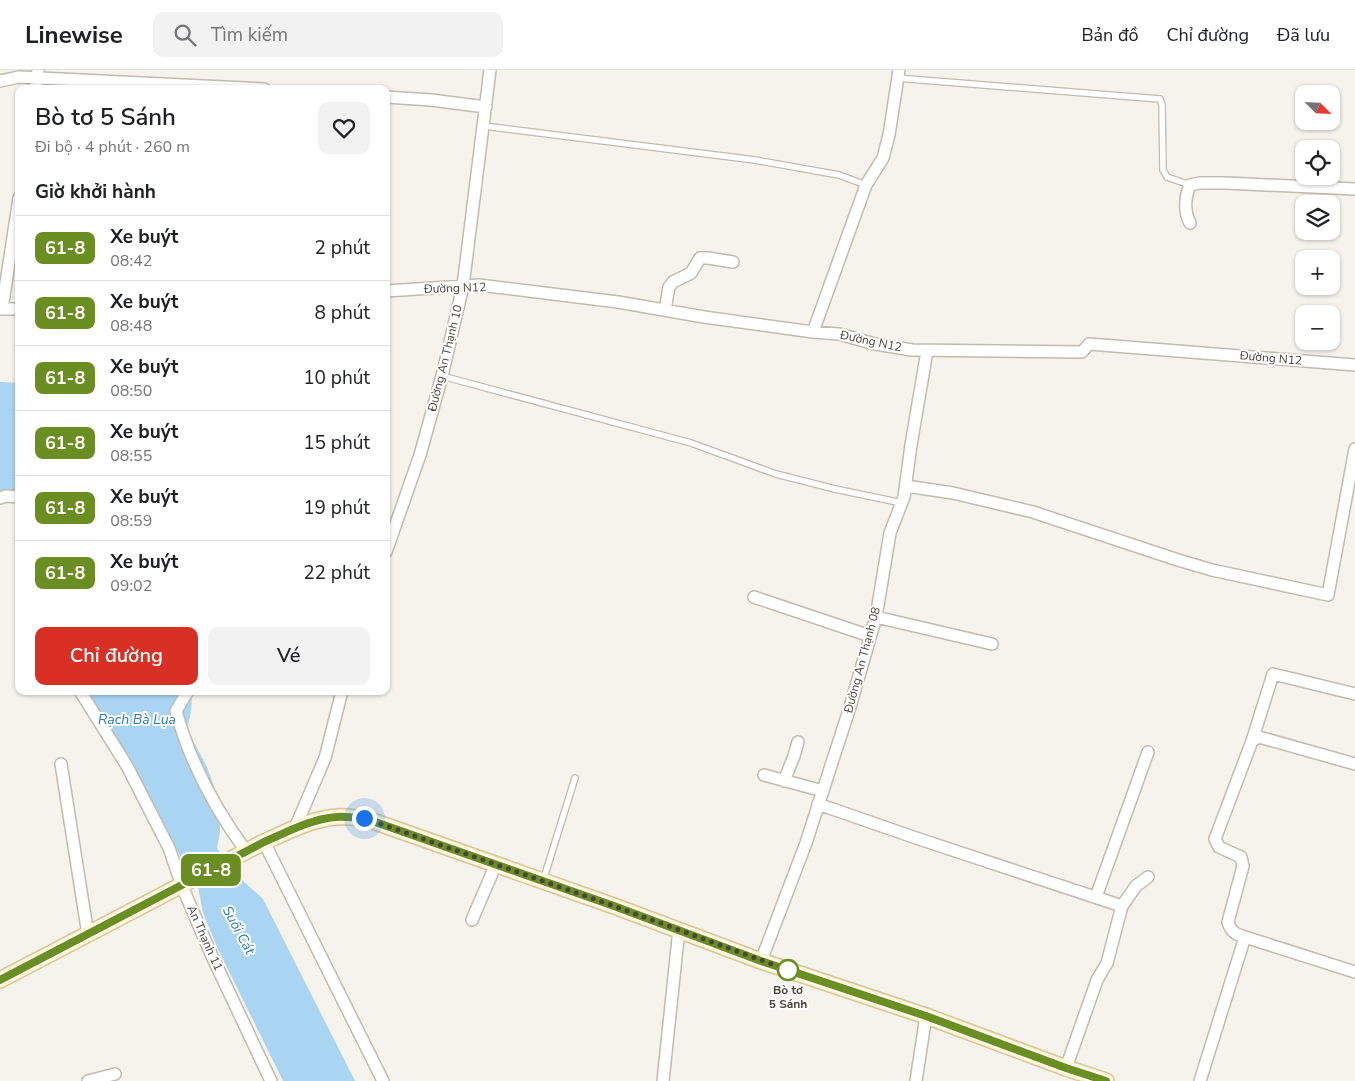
<!DOCTYPE html>
<html lang="vi">
<meta charset="utf-8">
<style>
:root{--surface:#fff;--page:#f2f2f2;--text:#202124;--muted:#757577;--line:#e0e0e0;--accent:#d93025}
body{margin:0;font-family:"Nunito Sans",sans-serif;background:var(--page);color:var(--text);height:100vh;display:flex;flex-direction:column;font-size:19px;white-space:nowrap}
*{box-sizing:border-box;margin:0}
p{font-size:16px;color:var(--muted)}
.icon{flex:none;width:28px;height:28px;fill:none;stroke:currentColor;stroke-width:2;stroke-linecap:round;stroke-linejoin:round}
.map{position:relative;flex:1;overflow:hidden}
.side{position:absolute;left:15px;top:15px;width:375px;height:610px;display:flex;flex-direction:column;background:var(--surface);border-radius:10px;box-shadow:0 1px 4px #0004}
.side>*{flex:none}
.badge{padding:0 10px;border-radius:8px;font-size:18px;line-height:32px}
.needle{width:32px;rotate:114deg}
.controls{position:absolute;left:1295px;top:15px;display:grid;gap:10px}
.controls a{display:grid;place-items:center;width:45px;height:45px;border-radius:10px;background:var(--surface);box-shadow:0 1px 4px #0004;font-size:25px}
.you{position:absolute;width:25px;height:25px;margin:-12px;border:4px solid #fff;border-radius:50%;background:#1a73e8;box-shadow:0 0 0 8px #1a73e833}
.map>.badge{position:absolute;translate:-50% -50%;box-shadow:0 0 0 2px #fff}
h2{padding:0 20px;font-size:19px;line-height:45px}
.round{display:grid;place-items:center;flex:none;width:52px;height:52px;border-radius:10px;background:var(--page)}
.head{display:flex;align-items:center;justify-content:space-between;height:85px;padding:0 20px}
h1{font-size:24px;font-weight:600;line-height:38px}
.action{display:flex;gap:10px;margin-top:auto;padding:10px 20px}
.action a{flex:1;height:58px;border-radius:10px;background:var(--accent);color:#fff;font-size:20px;font-weight:600;line-height:58px;text-align:center}
.action a+a{background:var(--page);color:var(--text)}
ul{padding:0;list-style:none}
li{display:flex;align-items:center;gap:15px;height:65px;padding:0 20px;border-top:1px solid var(--line)}
li div{flex:1}
li b{display:block;font-size:19px}
li em{font-style:normal}
li .badge{min-width:55px;font-weight:700;text-align:center}
header{display:flex;align-items:center;gap:30px;box-sizing:border-box;height:70px;padding:0 25px;background:var(--surface);border-bottom:1px solid var(--line)}
header strong{font-size:24px}
nav{display:flex;gap:28px;margin-inline-start:auto;font-size:18px}
.search{width:350px;height:45px;background:var(--page);display:flex;align-items:center;gap:12px;box-sizing:border-box;padding:0 18px;border-radius:10px;color:var(--muted);font-size:19px}
.map>svg:first-child{display:block}
.water{fill:#a9d4f2}
.lines{fill:none;stroke-linecap:round;stroke-linejoin:round}
.lane-casing{stroke:#c2bbae;stroke-width:8}
.street-casing{stroke:#c2bbae;stroke-width:14}
.secondary-casing{stroke:#d6c79b;stroke-width:18}
.lane{stroke:#fff;stroke-width:5.5}
.street{stroke:#fff;stroke-width:11}
.secondary{stroke:#fff3cd;stroke-width:15}
.line-casing{stroke:#fff;stroke-width:11}
.line{stroke:#6b8e23;stroke-width:8}
.walk{stroke:#4b4439;stroke-width:5;stroke-dasharray:0 9}
.stop-dot{fill:#fff;stroke:#6b8e23;stroke-width:2.5}
.labels{text-anchor:middle;stroke-width:4;stroke-linejoin:round;paint-order:stroke}
.street-label{font-size:12px;fill:#4b4439;stroke:#fff}
.stop-label{font-size:12px;font-weight:bold;fill:#4b4439;stroke:#fff}
.water-label{font-size:14px;font-style:italic;fill:#2e7ab2;stroke:#fff}
</style>
<header>
<strong>Linewise</strong>
<div class="search"><svg class="icon" aria-label="search" viewBox="0 0 24 24"><circle cx="10" cy="10" r="6"/><path d="M15 15l6 6"/></svg>Tìm kiếm</div>
<nav><a>Bản đồ</a><a>Chỉ đường</a><a>Đã lưu</a></nav>
</header>
<div class="map">
<svg width="1355" height="1011" viewBox="0 0 1355 1011">
<rect width="100%" height="100%" fill="#f6f3ec"/>
<path class="water" d="M0 312 19 313V423H0Z
M86 621H190C194 633 190 647 187 659L207 697 219 731 220 762 217 778 230 799 263 829 355 1011H283L218 879 203 843 198 817 182 790 130 688Z"/>
<g class="lines">
<g class="lane-casing">
<path id="lane" d="M897 8 1160 29 1162 35 1163 100 1167 107 1190 115
M484 56 755 90 839 105 866 115
M442 306 691 373 776 404 835 419 902 433
M543 811 575 708"/>
</g>
<g class="street-casing">
<path id="street" d="M0 11 19 7 264 19
M35 19 38 0
M386 27 431 30 486 37
M1190 153C1184 141 1185 127 1190 115L1200 113H1226L1355 119
M386 221 479 215 618 232 704 247 813 262 839 264 875 274 912 280 1082 282 1089 274 1355 295
M0 239H19
M2 239 19 128
M665 240 669 217 673 212 691 203 700 188H708L733 192
M813 262 866 115 883 88 889 65 899 0
M906 416 953 423 1033 442 1178 490 1212 500 1328 525 1355 379
M0 428 6 426 19 427
M386 482 420 385 442 306 463 216 490 0
M754 527 870 566
M876 547 992 574
M80 621 127 696 169 778 182 816 211 884 271 1011
M188 621 176 641C190 692 215 739 246 781
M1252 671 1259 667 1355 694
M61 694 88 865
M764 705 823 721
M784 711 794 686 798 672
M818 734 922 770 1122 836
M295 758 325 688 342 621
M264 772 383 1011
M1096 827 1148 682
M472 850 496 794
M1245 867C1235 864 1231 862 1228 852L1243 796 1241 787 1219 777 1215 769 1252 671 1273 604 1355 624
M761 891 806 773 850 637 876 547 890 463 904 427 911 375 927 281
M1066 998 1097 910 1107 893 1122 836 1136 816 1148 807
M88 1011 115 1004
M663 1011 679 859
M916 1011 926 946
M1200 1011 1245 867 1355 902"/>
</g>
<g class="secondary-casing">
<path id="secondary" d="M0 910 264 772C287 762 311 749 336 747 345 746 355 748 364 748L614 836 761 891 926 946 1066 998 1106 1011"/>
</g>
<use href="#lane" class="lane"/>
<use href="#street" class="street"/>
<use href="#secondary" class="secondary"/>
</g>
<g class="lines">
<g class="line-casing">
<path id="line" d="M0 910 264 772C287 762 311 749 336 747 345 746 355 748 364 748L614 836 761 891 926 946 1066 998 1106 1011"/>
</g>
<use href="#line" class="line"/>
<path class="walk" d="M364 748 614 836 788 900"/>
</g>
<circle class="stop-dot" cx="788" cy="900" r="10"/>
<g class="labels">
<g class="street-label">
<text transform="translate(455 218) rotate(-2)" y="4">Đường N12</text>
<text transform="translate(871 271) rotate(12)" y="4">Đường N12</text>
<text transform="translate(445 288) rotate(-76)" y="4">Đường An Thạnh 10</text>
<text transform="translate(1271 288) rotate(5)" y="4">Đường N12</text>
<text transform="translate(862 590) rotate(-75)" y="4">Đường An Thạnh 08</text>
<text transform="translate(205 868) rotate(66)" y="4">An Thạnh 11</text>
</g>
<g class="stop-label">
<text x="788" y="924">Bò tơ<tspan x="788" dy="14">5 Sánh</tspan></text>
</g>
<g class="water-label">
<text x="137" y="654">Rạch Bà Lụa</text>
<text transform="translate(239 860) rotate(62)" y="5">Suối Cát</text>
</g>
</g>
</svg>
<div class="controls">
<a><svg class="needle" viewBox="-14 -14 28 28"><path d="M0-13l5 13h-10z" fill="#e53935"/><path d="M0 13l5-13h-10z" fill="#757577"/></svg></a>
<a><svg class="icon" aria-label="locate" viewBox="0 0 24 24"><circle cx="12" cy="12" r="6"/><path d="M12 2v4M12 18v4M2 12h4M18 12h4"/></svg></a>
<a><svg class="icon" aria-label="layers" viewBox="0 0 24 24"><path d="M12 4l9 5-9 5-9-5zM3 14l9 5 9-5"/></svg></a>
<a>+</a>
<a>−</a>
</div>
<div class="you" style="left:364px;top:748px"></div>
<b class="badge" style="left:211px;top:800px;background:#6b8e23;color:#fff">61-8</b>
<section class="side">
<div class="head"><div><h1>Bò tơ 5 Sánh</h1><p>Đi bộ · 4 phút · 260 m</p></div><a class="round"><svg class="icon" aria-label="heart" viewBox="0 0 24 24"><path d="M12 20l-8-8c-3-5 5-10 8-4 3-6 11-1 8 4z"/></svg></a></div>
<h2>Giờ khởi hành</h2>
<ul>
<li><span class="badge" style="background:#6b8e23;color:#fff">61-8</span><div><b>Xe buýt</b><p>08:42</p></div><em>2 phút</em></li>
<li><span class="badge" style="background:#6b8e23;color:#fff">61-8</span><div><b>Xe buýt</b><p>08:48</p></div><em>8 phút</em></li>
<li><span class="badge" style="background:#6b8e23;color:#fff">61-8</span><div><b>Xe buýt</b><p>08:50</p></div><em>10 phút</em></li>
<li><span class="badge" style="background:#6b8e23;color:#fff">61-8</span><div><b>Xe buýt</b><p>08:55</p></div><em>15 phút</em></li>
<li><span class="badge" style="background:#6b8e23;color:#fff">61-8</span><div><b>Xe buýt</b><p>08:59</p></div><em>19 phút</em></li>
<li><span class="badge" style="background:#6b8e23;color:#fff">61-8</span><div><b>Xe buýt</b><p>09:02</p></div><em>22 phút</em></li>
</ul>
<div class="action"><a>Chỉ đường</a><a>Vé</a></div>
</section>
</div>
